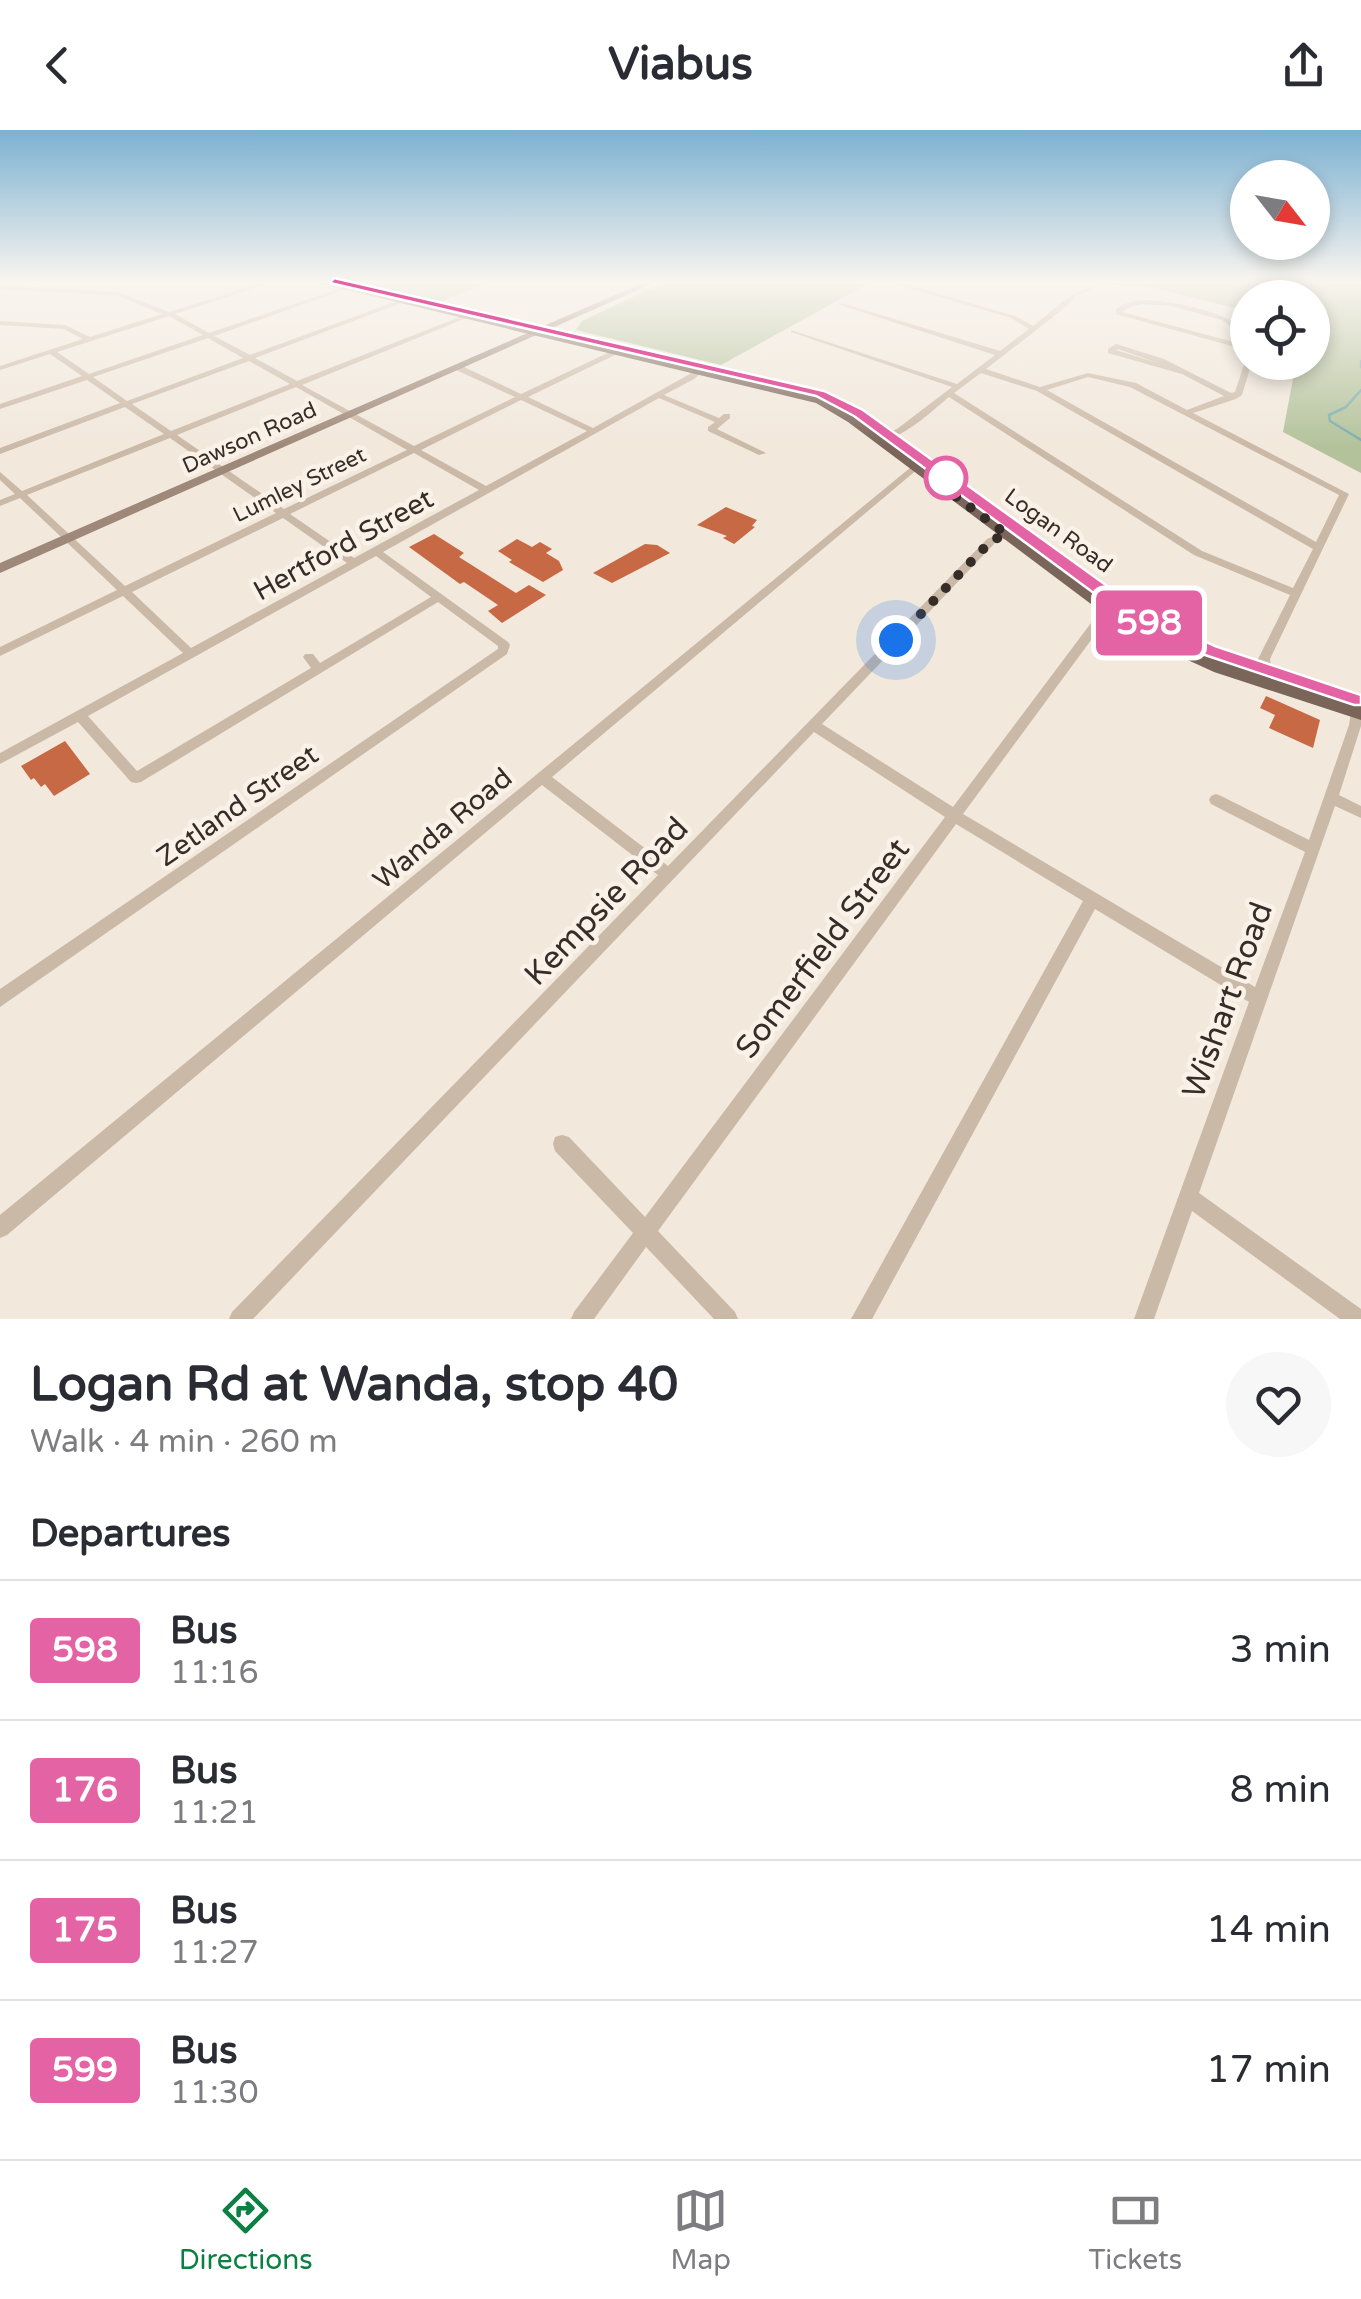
<!DOCTYPE html>
<meta charset="utf-8">
<style>
:root{--surface:#fff;--page:#f7f7f7;--text:#2b2b33;--muted:#7c7c81;--line:#e1e1e2;--accent:#0b8043}
body{margin:0;font-family:"Varela Round",sans-serif;background:var(--page);color:var(--text);height:100vh;display:flex;flex-direction:column;font-size:38px;white-space:nowrap}
*{box-sizing:border-box;margin:0}
p{font-size:32px;color:var(--muted)}
.icon{flex:none;width:55px;height:55px;fill:none;stroke:currentColor;stroke-width:2;stroke-linecap:round;stroke-linejoin:round}
.map{position:relative;height:1189px;overflow:hidden}
.panel{display:flex;flex-direction:column;background:var(--surface);flex:1}
.panel>*{flex:none}
.badge{padding:0 20px;border-radius:8px;font-size:35px;line-height:65px}
.needle{width:65px;rotate:121deg}
.fabs{position:absolute;left:1230px;top:30px;display:grid;gap:20px}
.fabs a{display:grid;place-items:center;width:100px;height:100px;border-radius:50%;background:var(--surface);box-shadow:0 5px 15px #0003;font-size:50px}
.you{position:absolute;width:50px;height:50px;margin:-25px;border:8px solid #fff;border-radius:50%;background:#1a73e8;box-shadow:0 0 0 15px #1a73e833}
.map>.badge{position:absolute;translate:-50% -50%;box-shadow:0 0 0 5px #fff}
h2{padding:0 30px;font-size:38px;line-height:90px}
.round{display:grid;place-items:center;flex:none;width:105px;height:105px;border-radius:52px;background:var(--page)}
.head{display:flex;align-items:center;justify-content:space-between;height:170px;padding:0 30px}
h1{font-size:48px;font-weight:800;line-height:75px}
ul{padding:0;list-style:none}
li{display:flex;align-items:center;gap:30px;height:140px;padding:0 30px;border-top:2px solid var(--line)}
li div{flex:1}
li b{display:block;font-size:38px}
li em{font-style:normal}
li .badge{min-width:110px;font-weight:700;text-align:center}
header{display:flex;justify-content:space-between;align-items:center;height:130px;padding:0 30px;background:var(--surface);font-size:45px;font-weight:800}
.dock{display:flex;justify-content:space-around;align-items:center;height:140px;border-top:2px solid var(--line);background:var(--surface);font-size:28px;color:var(--muted)}
.dock a{display:grid;justify-items:center;gap:5px}
.dock .current{color:var(--accent)}
.map>svg:first-child{display:block}
.green{fill:#b3c29b}
.lines{fill:none;stroke-linecap:round;stroke-linejoin:round}
.stream{stroke:#7aacb0;stroke-width:2.5}
.building{fill:#c76945}
.street{fill:#cbb9a7;fill-rule:evenodd}
.secondary{fill:#9e8879;fill-rule:evenodd}
.primary{fill:#796559;fill-rule:evenodd}
.line{fill:#e463a4;stroke:#fff;stroke-width:2.5}
.walk{stroke:#372d28;stroke-width:10;stroke-dasharray:0 18}
.stop-dot{fill:#fff;stroke:#e463a4;stroke-width:5}
.labels{text-anchor:middle;stroke-width:9;stroke-linejoin:round;paint-order:stroke}
.far-street-label{font-size:22px;fill:#372d28;stroke:#faf2e8}
.street-label{font-size:28px;fill:#372d28;stroke:#faf2e8}
.near-street-label{font-size:32px;fill:#372d28;stroke:#faf2e8}
</style>
<header><svg class="icon" aria-label="back" viewBox="0 0 24 24"><path d="M15 5l-7 7 7 7"/></svg>Viabus<svg class="icon" aria-label="share" viewBox="0 0 24 24"><path d="M12 15V3M7 8l5-5 5 5M5 13v7h14v-7"/></svg></header>
<div class="map">
<svg width="1361" height="1189" viewBox="0 0 1361 1189">
<rect width="100%" height="100%" fill="#f2e8dc"/>
<path class="green" d="M352 151H493L442 171Z
M667 151H873L721 235 576 200 582 191Z
M1048 151H1361V343L1283 302 1296 233 1312 232V168H1248L1247 181 1150 157Z"/>
<g class="lines">
<path class="stream" d="M1361 231V237
M1361 260 1346 277 1329 285 1330 291 1361 310"/>
</g>
<path class="building" d="M726 377 757 390 752 396 755 397 734 414 723 408 727 406 697 395Z
M434 404 464 423 459 427 516 463 529 455 546 465 502 493 488 481 498 475 464 452 460 454 409 417Z
M517 409 532 417 540 412 552 419 546 423 559 431 563 440 543 452 509 432 512 430 498 421Z
M645 414 657 415 670 423 612 453 593 443Z
M1266 566 1320 590 1313 618 1269 598 1275 585 1260 578Z
M65 611 90 644 54 666 45 654 41 657 34 648 31 650 21 636Z"/>
<g class="lines">
<path class="street" d="M267 151H276L175 184 209 203 344 157 349 158 214 206 250 225 408 167H412V169L255 228 297 251 465 185H469V187L302 255 414 316 515 267 454 239V235H460L521 264 616 219H619V223L528 267 593 298 688 245 705 233H708V237L694 249 664 265 719 288 724 284H730V288L717 299 766 323 759 325 708 301V297L715 292 659 268 383 422 508 512 510 515 507 524 0 877V859L498 519V516L438 472 141 652 136 653 131 652 78 592 0 634V623L183 523 123 466 0 526V517L117 460 20 368 0 376V370L15 364 0 350V342L22 361 164 304 125 277 0 324V318L120 273 87 250 0 279V274L82 246 50 224 0 240V236L83 209 64 199 0 195V191L65 195 90 207 162 184 118 166 0 159V155L119 162 169 182ZM169 186 203 205 89 244 57 222ZM208 208 243 228 127 271 93 247ZM249 231 290 254 171 301 132 274ZM296 257 407 320 284 379 177 305ZM521 270 587 301 486 356 421 320ZM170 308 276 383 125 456 27 365ZM414 323 479 360 354 428 290 384ZM283 388 347 433 191 518 132 462ZM376 426 431 467 320 533 313 524H305L303 527 311 538 137 641 88 586Z
M885 151H895L1015 186 1033 196C1052 182 1069 162 1091 158V160L1075 166 1067 176 986 239 1040 257 1088 243 1136 253 1187 280 1224 266 1182 244 1108 223V219L1116 214 1164 229 1231 263 1235 262 1245 231 1239 218 1116 184V179C1125 173 1134 170 1145 170 1163 169 1226 182 1236 195 1243 205 1248 221 1248 232H1252L1242 265 1236 269 1193 283 1349 364 1270 529 1272 541 1282 555 1280 558H1272L1260 542 1258 529 1290 465 1194 425 949 267C928 284 905 308 877 311V307L897 299 952 257 791 202V200L957 254 995 225 837 174 842 173 1000 221 1029 199 1011 188ZM1142 174 1171 176 1222 190 1229 195 1237 213 1122 182 1132 176ZM1118 219 1161 234 1116 220ZM981 243 1037 261 1313 419 1293 458 1202 421 954 263ZM1088 247 1130 257 1339 365 1316 412 1047 260Z
M916 333 920 336 919 338 552 647 668 736 987 409 1013 398H1019V402L995 413 822 594 953 677 1103 477H1111L1112 480 1111 483 963 684 1255 857 1305 722 1211 674 1209 670 1211 666 1216 664 1221 666 1309 710 1349 595 1353 570 1355 567 1361 566V596L1339 665 1361 676V688L1335 676 1199 1063 1361 1179V1189H1340L1192 1081 1154 1189H1134L1249 872 1095 779 872 1189H851L1083 771 956 694 658 1101 735 1182 738 1189H714L646 1117 594 1189H571L574 1182 633 1103 555 1021 553 1014 555 1007 562 1005 569 1007 645 1087 945 687 814 602 253 1189H229L232 1182 658 745 542 655 7 1105 0 1108V1085Z"/>
<path class="secondary" d="M647 151H658L0 443V433Z"/>
<path class="primary" d="M309 151H327L789 256 824 267 858 286 1143 496 1228 532 1361 575V590L1214 542 1131 504 848 292 816 273Z"/>
</g>
<linearGradient id="sky" x2="0" y2="1"><stop stop-color="#7cb1d2"/><stop offset="0.48" stop-color="#f9f5ef"/><stop offset="1" stop-color="#f9f5ef" stop-opacity="0"/></linearGradient>
<rect width="1361" height="317" fill="url(#sky)"/>
<path class="line" d="M334 148 824 261 863 280 1146 484 1215 516 1361 565V575H1354L1202 524 1133 492 854 286 816 266 330 153Z"/>
<g class="lines">
<path class="walk" d="M896 510 991 411 1006 404 942 356 946 348"/>
</g>
<circle class="stop-dot" cx="946" cy="348" r="20"/>
<g class="labels">
<g class="far-street-label">
<text transform="translate(249 307) rotate(-24)" y="8">Dawson Road</text>
<text transform="translate(299 354) rotate(-26)" y="8">Lumley Street</text>
<text transform="translate(1059 400) rotate(36)" y="8">Logan Road</text>
</g>
<g class="street-label">
<text transform="translate(343 414) rotate(-29)" y="10">Hertford Street</text>
<text transform="translate(237 675) rotate(-35)" y="10">Zetland Street</text>
<text transform="translate(442 698) rotate(-40)" y="10">Wanda Road</text>
</g>
<g class="near-street-label">
<text transform="translate(606 771) rotate(-46)" y="11">Kempsie Road</text>
<text transform="translate(822 818) rotate(-53)" y="11">Somerfield Street</text>
<text transform="translate(1227 870) rotate(-70)" y="11">Wishart Road</text>
</g>
</g>
</svg>
<div class="fabs">
<a><svg class="needle" viewBox="-14 -14 28 28"><path d="M0-13l5 13h-10z" fill="#e53935"/><path d="M0 13l5-13h-10z" fill="#7c7c81"/></svg></a>
<a><svg class="icon" aria-label="locate" viewBox="0 0 24 24"><circle cx="12" cy="12" r="6"/><path d="M12 2v4M12 18v4M2 12h4M18 12h4"/></svg></a>
</div>
<div class="you" style="left:896px;top:510px"></div>
<b class="badge" style="left:1149px;top:493px;background:#e463a4;color:#fff">598</b>
</div>
<section class="panel">
<div class="head"><div><h1>Logan Rd at Wanda, stop 40</h1><p>Walk · 4 min · 260 m</p></div><a class="round"><svg class="icon" aria-label="heart" viewBox="0 0 24 24"><path d="M12 20l-8-8c-3-5 5-10 8-4 3-6 11-1 8 4z"/></svg></a></div>
<h2>Departures</h2>
<ul>
<li><span class="badge" style="background:#e463a4;color:#fff">598</span><div><b>Bus</b><p>11:16</p></div><em>3 min</em></li>
<li><span class="badge" style="background:#e463a4;color:#fff">176</span><div><b>Bus</b><p>11:21</p></div><em>8 min</em></li>
<li><span class="badge" style="background:#e463a4;color:#fff">175</span><div><b>Bus</b><p>11:27</p></div><em>14 min</em></li>
<li><span class="badge" style="background:#e463a4;color:#fff">599</span><div><b>Bus</b><p>11:30</p></div><em>17 min</em></li>
</ul>
</section>
<nav class="dock">
<a class="current"><svg class="icon" aria-label="directions" viewBox="0 0 24 24"><path d="M12 3l9 9-9 9-9-9zM9 14v-3h6M13 9l2 2-2 2"/></svg>Directions</a>
<a><svg class="icon" aria-label="map" viewBox="0 0 24 24"><path d="M3 6l6-2 6 2 6-2v14l-6 2-6-2-6 2zM9 4v14M15 6v14"/></svg>Map</a>
<a><svg class="icon" aria-label="tickets" viewBox="0 0 24 24"><path d="M3 7h18v10H3zM15 7v10"/></svg>Tickets</a>
</nav>
